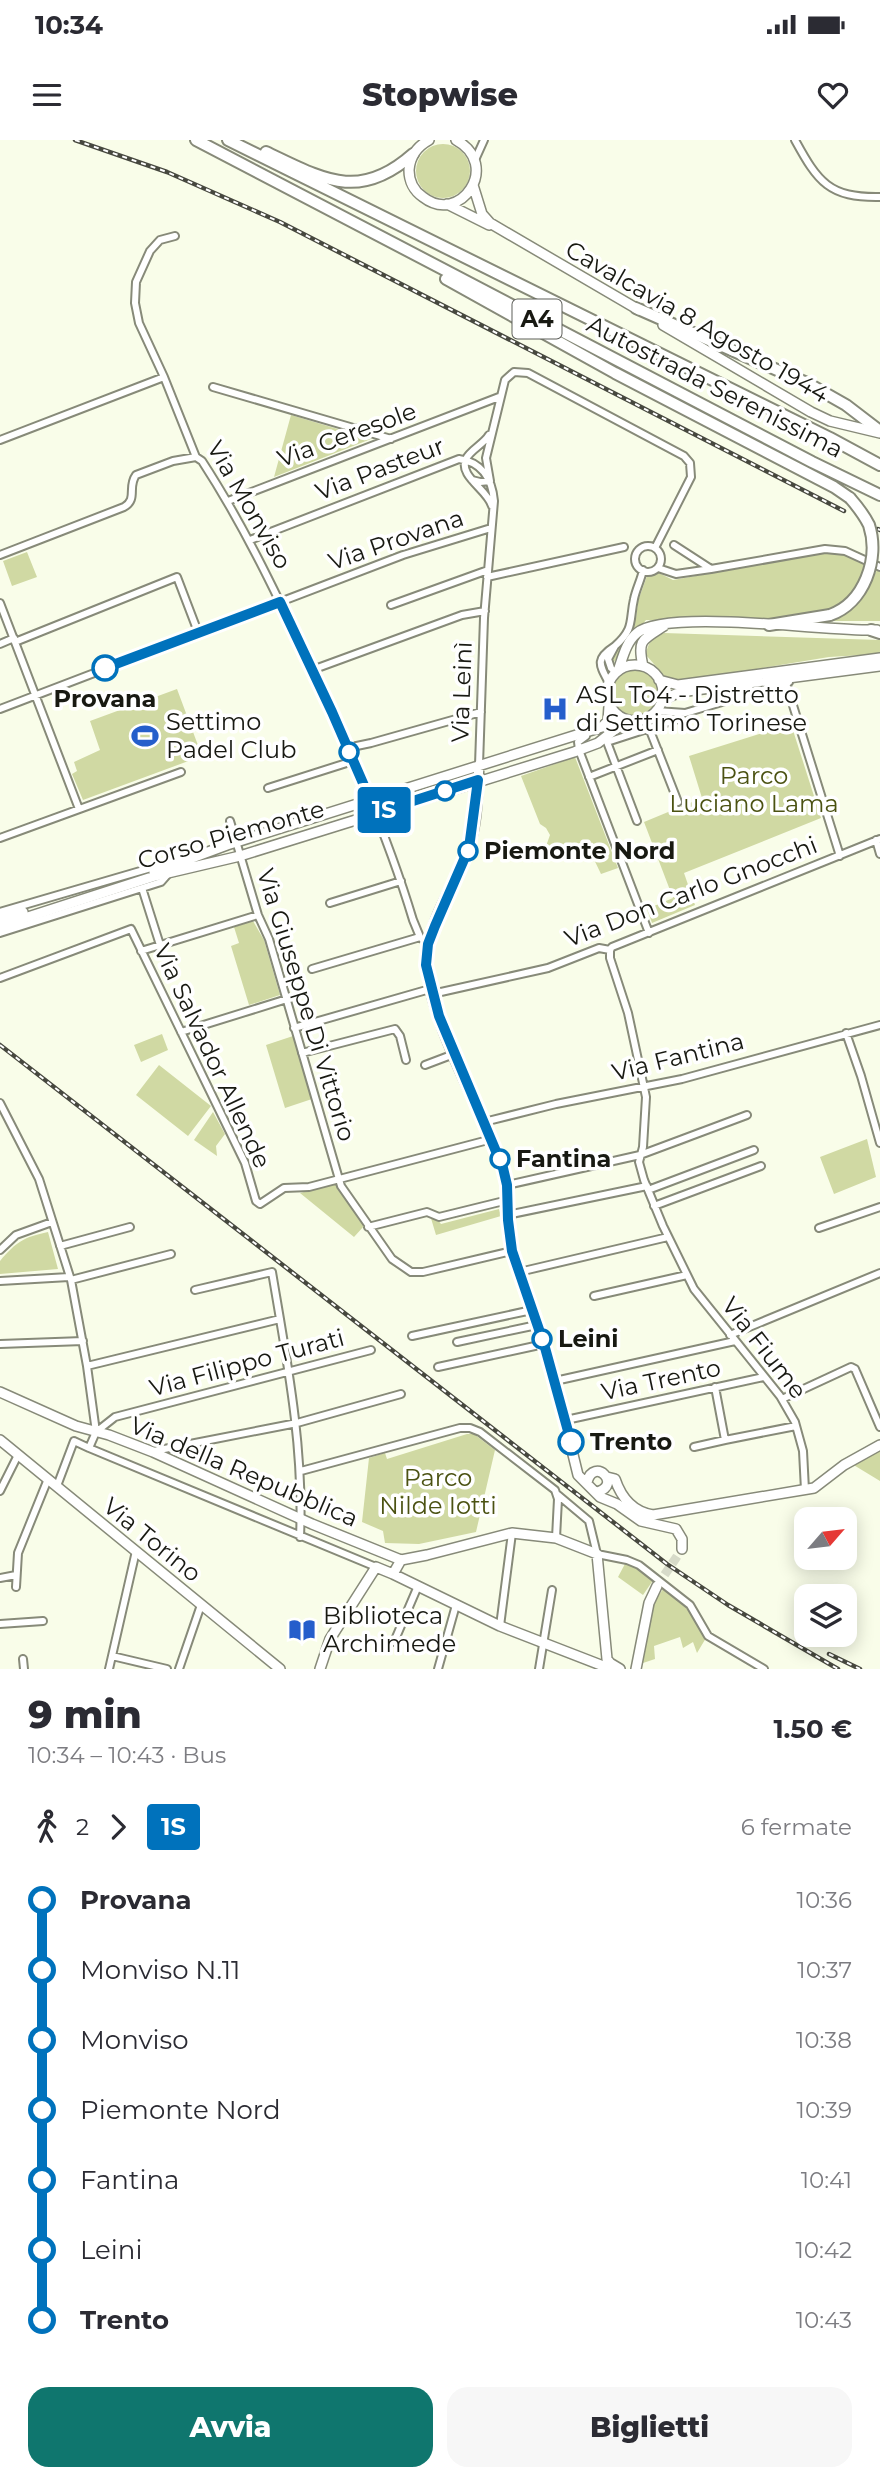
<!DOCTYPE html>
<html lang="it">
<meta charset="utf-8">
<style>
:root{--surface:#fff;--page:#f7f7f7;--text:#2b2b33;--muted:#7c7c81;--accent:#0f766e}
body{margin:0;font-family:Montserrat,sans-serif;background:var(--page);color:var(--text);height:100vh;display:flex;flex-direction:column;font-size:26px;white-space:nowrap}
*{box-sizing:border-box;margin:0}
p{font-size:23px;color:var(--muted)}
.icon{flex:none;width:38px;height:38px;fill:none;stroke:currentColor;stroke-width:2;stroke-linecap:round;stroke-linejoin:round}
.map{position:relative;height:1529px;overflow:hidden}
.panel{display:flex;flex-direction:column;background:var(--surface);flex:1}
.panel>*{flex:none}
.badge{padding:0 14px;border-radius:5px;font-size:24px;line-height:46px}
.needle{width:46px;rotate:62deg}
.tools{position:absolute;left:794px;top:1367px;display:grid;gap:14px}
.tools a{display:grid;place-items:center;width:63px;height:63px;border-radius:14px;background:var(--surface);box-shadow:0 4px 18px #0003;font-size:35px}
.map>.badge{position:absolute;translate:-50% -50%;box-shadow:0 0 0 4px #fff}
.legs{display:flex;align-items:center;gap:10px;height:77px;padding:0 28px;font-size:23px}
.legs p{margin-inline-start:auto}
.overview{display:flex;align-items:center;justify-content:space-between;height:119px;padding:0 28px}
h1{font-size:38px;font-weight:800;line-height:52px}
.button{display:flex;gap:14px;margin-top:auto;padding:14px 28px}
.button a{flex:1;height:80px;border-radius:21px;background:var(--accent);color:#fff;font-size:28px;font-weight:800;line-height:80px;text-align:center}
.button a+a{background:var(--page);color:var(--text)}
ul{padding:0 28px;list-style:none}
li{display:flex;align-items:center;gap:24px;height:70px;font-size:26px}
li i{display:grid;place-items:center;width:10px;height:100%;margin:0 9px;background:currentColor}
li i::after{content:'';width:18px;height:18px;margin:-9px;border:5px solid;border-radius:50%;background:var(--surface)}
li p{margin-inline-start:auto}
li:first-child i{background:linear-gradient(#0000 50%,currentColor 0)}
li:last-child i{background:linear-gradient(currentColor 50%,#0000 0)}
.status{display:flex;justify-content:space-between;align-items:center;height:49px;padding:0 35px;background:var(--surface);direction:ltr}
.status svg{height:19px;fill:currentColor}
header{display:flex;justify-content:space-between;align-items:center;height:91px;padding:0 28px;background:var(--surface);font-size:32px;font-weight:800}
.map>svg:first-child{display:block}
.green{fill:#d0d9a3}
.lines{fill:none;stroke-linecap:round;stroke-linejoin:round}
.secondary-tunnel{stroke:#d7dbc9;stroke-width:9;stroke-dasharray:9 4.5;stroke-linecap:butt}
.street-casing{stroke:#878a79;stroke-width:10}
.secondary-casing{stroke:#878a79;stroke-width:12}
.highway-casing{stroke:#878a79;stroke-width:14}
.street{stroke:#fff;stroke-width:6}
.secondary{stroke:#fff;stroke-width:9}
.highway{stroke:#fff;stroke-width:10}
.rail-casing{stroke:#47483f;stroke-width:4.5}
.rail{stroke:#fff;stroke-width:2;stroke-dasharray:5;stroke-linecap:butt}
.highway-bridge-casing{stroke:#878a79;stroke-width:14;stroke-linecap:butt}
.highway-bridge{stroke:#fff;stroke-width:10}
.line-1-casing{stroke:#fff;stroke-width:16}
.line-1{stroke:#0072bc;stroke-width:10}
.stop-1-dot{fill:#fff;stroke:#0072bc;stroke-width:3.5}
.labels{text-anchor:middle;stroke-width:7;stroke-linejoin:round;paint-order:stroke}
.shield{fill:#fff;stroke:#5d5e59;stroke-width:2}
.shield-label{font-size:23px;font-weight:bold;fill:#181912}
.street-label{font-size:24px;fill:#181912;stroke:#fff}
.poi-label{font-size:24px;fill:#181912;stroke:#fff;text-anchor:start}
.stop-label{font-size:24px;font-weight:bold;fill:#181912;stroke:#fff;text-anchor:start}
.park-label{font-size:24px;fill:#4b5212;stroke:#fff}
</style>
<div class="status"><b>10:34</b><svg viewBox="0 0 49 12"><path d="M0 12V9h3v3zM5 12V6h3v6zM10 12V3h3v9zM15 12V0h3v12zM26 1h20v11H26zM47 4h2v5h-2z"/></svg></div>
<header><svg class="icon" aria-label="menu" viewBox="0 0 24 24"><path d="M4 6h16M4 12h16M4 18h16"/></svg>Stopwise<svg class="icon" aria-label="heart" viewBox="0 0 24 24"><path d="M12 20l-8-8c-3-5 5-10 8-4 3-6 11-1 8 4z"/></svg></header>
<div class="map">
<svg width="880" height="1529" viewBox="0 0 880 1529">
<rect width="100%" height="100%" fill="#f9fde9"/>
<path class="green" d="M416 31a27 27 0 1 1 54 0a27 27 0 1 1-54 0Z
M291 275 371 299 274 337Z
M27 412 37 437 12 446 3 421Z
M824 413 845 414 868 424C861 437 856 450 844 460 807 492 695 481 646 480L614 522 612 517 636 478 638 461 647 436 659 433 673 440Z
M877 430 880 432V481H829L861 459Z
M664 493 880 500V514L829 517 677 542 668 540 646 515C647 503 653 497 664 493Z
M612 553a23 23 0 1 1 46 0a23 23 0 1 1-46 0Z
M177 549 202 616 83 660 72 634 77 631 74 622 100 610 90 581Z
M791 584 821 678 684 733 695 765 652 783 647 769 673 758 644 682 702 658 689 616Z
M575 617 618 728 601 734 588 707 581 704C567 708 560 716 545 709L550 695 546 688 540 684 521 636Z
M253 781 264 800 280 855 249 865 231 806 239 803 234 787Z
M162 894 168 910 141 922 134 905Z
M293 896 312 959 285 968 266 905Z
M159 925 211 966 188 996 136 955Z
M213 972 225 994 216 1006 217 1016 194 1000Z
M867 999 876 1037 834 1054 820 1017Z
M335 1044 364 1086 354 1097 300 1053Z
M499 1069 501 1076 436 1095 430 1075 438 1080 441 1084Z
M48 1092 58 1129 0 1134V1121C16 1102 24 1097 48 1092Z
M467 1294H474L495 1310 476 1392 419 1404 385 1403 383 1391 362 1382 369 1318 385 1313 387 1319Z
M880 1310V1341L852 1324Z
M626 1422 654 1439 643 1455 618 1437Z
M663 1449 693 1472 706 1498 697 1513 693 1502 683 1508 680 1497 654 1506 655 1519 640 1524 653 1464Z"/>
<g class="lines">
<path class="secondary-tunnel" d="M657 1446 682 1409"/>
<g class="street-casing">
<path id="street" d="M795 0C818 42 829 58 880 57
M475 20 484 0
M175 96 160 100 150 111 136 142 135 163 139 183 164 237 196 317 202 321C243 384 275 451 307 519 347 604 386 690 413 780L420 797 428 804
M213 247 391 299
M489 295C484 304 470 310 466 319 458 336 488 350 492 366
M0 300 164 237
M472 340 480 342 490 341 486 318 505 240 514 232 528 233 684 316 690 323 691 337 655 408
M228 361 499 257
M250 400 459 319C482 322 492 339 494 361L484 478 479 625
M674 405 711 429 825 409 845 411 880 427
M635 419a13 13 0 1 1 26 0a13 13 0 1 1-26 0Z
M0 415 124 367C138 359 127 347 136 335L173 321 196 317
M658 428 676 434 711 429
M487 437 624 407
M0 463 79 669
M391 465 488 430
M15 502 177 437 198 492
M0 504 14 498
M615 506C635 488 629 481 634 459 636 449 641 440 643 430
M312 530 462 475 485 471
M609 543C599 524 595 519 615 506L608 519 611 528 616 533
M786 543 840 716
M0 569 403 415 491 388
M657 571 685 573 789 542
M649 588 678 662
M586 596 578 602 579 610 649 793
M347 608 371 603 481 572
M589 637 658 610
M268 648 353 621
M230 681 258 775 269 799 341 1046 392 1119 411 1132H423L512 1111
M637 681 607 602 681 578 682 573
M0 698 181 632
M876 700 880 714
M142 748 160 805
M330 763 401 741
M0 772 178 720
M0 793 161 742 168 734
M610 810V818L628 873 646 957 643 1007 639 1022 644 1040 663 1086 694 1149 780 1256 795 1282 803 1311 805 1350
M141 811 258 775
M312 829 420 797
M0 838 131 789 245 1023 256 1061 260 1064 284 1048 309 1047 492 999
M432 854 548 828 599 808 610 810 612 807 880 699
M294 888 430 849
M181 892 287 859
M846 893 861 936 880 1003
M302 913 395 889 400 896 406 920
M425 925 454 914
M0 963 39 1039 71 1140 87 1226 96 1292
M484 982 556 964 682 939 880 885
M507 1045 640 1015 747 975
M648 1050 754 1010
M654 1066 761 1026
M507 1075 647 1046
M368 1087 427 1072 439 1077 508 1060
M819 1088 880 1067
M60 1106 130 1087
M0 1110 16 1095 52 1082
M519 1132 668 1097
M71 1140 171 1114
M0 1141 69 1137
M195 1150 272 1132C287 1221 304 1307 300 1397
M594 1156 687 1135
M730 1195 880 1133
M412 1196 532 1170
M457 1202 537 1185
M0 1204 83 1201
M87 1226 280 1179
M438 1227 544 1204
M555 1241 735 1201
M782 1259 851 1227 855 1229 880 1287
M566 1280 764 1237
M725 1300 796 1286
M694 1307 725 1300 715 1247
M89 1308 376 1427
M154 1311 297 1283 401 1254
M301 1331 460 1288H470L480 1292 555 1350 558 1359 556 1398
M57 1346 74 1301 89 1308 96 1292 115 1277 371 1210
M0 1351 18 1315
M558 1355 589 1381 597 1414 627 1420 639 1425 690 1465 708 1496 764 1529
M0 1438 16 1435
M16 1447 18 1413 48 1339
M0 1484 43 1481
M500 1486 512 1393
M394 1502 418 1446
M112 1516 167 1529
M23 1519 24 1529
M109 1529 136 1411
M179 1529 201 1465
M438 1529 456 1465
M539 1529 552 1450"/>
</g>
<g class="secondary-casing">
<path id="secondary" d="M429 0C418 6 410 16 409 30 409 41 414 51 423 57 460 86 502 25 456 0
M473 45 482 74 490 83 639 170
M447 64 489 85
M663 185 811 272 830 281 880 293
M607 553a28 28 0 1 1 56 0a28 28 0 1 1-56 0Z
M643 526C637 500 642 500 664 486
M618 531C623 517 626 502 637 493 666 468 831 492 877 490
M659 540 678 545 880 518
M662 560 680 552 880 526
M479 625C477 652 478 684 468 709 456 742 430 779 427 813 421 867 483 973 503 1028L507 1045 508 1080 512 1111 555 1241 578 1335 600 1357 617 1364 641 1381 676 1389 682 1399V1409
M154 732 227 705 602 587 608 581 609 566
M0 778 23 772
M0 786 155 736 240 716 574 612 598 603 627 580
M0 1252 76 1286 109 1295 153 1312 312 1384 401 1420 427 1415 512 1393 556 1398 597 1414 607 1519 610 1523 620 1529
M0 1300 280 1529
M607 1337 615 1339C621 1357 633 1372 653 1375L814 1348 844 1325 880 1305
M587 1342C594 1316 623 1345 597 1352
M393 1434 500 1486 611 1529
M320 1529 330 1499 376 1427 393 1434 401 1420
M636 1529 649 1463 657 1446"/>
</g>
<g class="highway-casing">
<path id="highway" d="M196 0 812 322 880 355
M228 0 830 298 880 325
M266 12C323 39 359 62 413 14
M446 139 615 233 834 347 850 358
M636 168 809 244 846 265 880 291
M769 485 830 475
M871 490 880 493"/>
</g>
<use href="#street" class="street"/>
<use href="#secondary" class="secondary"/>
<use href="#highway" class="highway"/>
<g class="rail-casing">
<path id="rail" d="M75 0 167 32 280 82 844 371
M878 389 880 390
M0 905 667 1424 728 1465 838 1529
M829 1514 860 1529"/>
</g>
<use href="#rail" class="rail"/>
<g class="highway-bridge-casing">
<path id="highway-bridge" d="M830 475C864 463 880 419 869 385 864 375 857 366 850 358"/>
</g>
<use href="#highway-bridge" class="highway-bridge"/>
</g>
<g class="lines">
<g class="line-1-casing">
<path id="line-1" d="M105 528 280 462 332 572 376 673 478 640 469 708 435 786 428 804 426 825 439 876 503 1028 507 1045 508 1080 512 1111 544 1204 571 1302"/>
</g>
<use href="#line-1" class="line-1"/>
</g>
<defs>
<g id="hospital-bare" transform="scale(2.1)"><path d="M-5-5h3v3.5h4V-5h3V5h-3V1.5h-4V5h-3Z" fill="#255ecb" stroke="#fff" stroke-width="2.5" paint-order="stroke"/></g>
<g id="stadium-bare" transform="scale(2.1)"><path d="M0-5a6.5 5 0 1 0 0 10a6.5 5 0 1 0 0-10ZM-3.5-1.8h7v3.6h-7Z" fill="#255ecb" stroke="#fff" stroke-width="2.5" paint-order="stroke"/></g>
<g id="library-bare" transform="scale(2.1)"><path d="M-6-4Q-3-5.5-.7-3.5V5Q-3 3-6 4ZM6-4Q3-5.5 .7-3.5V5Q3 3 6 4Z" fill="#255ecb" stroke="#fff" stroke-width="2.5" paint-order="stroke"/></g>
</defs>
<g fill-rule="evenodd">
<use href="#hospital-bare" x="555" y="569"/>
<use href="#stadium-bare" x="145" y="596"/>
<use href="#library-bare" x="302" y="1490"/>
</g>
<g class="stop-1-dot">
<circle cx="105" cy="528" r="12"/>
<circle cx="349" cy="612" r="9"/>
<circle cx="445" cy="651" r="9"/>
<circle cx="468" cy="711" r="9"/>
<circle cx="500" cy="1019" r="9"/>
<circle cx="542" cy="1199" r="9"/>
<circle cx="571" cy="1302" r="12"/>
</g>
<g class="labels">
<rect class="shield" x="512.5" y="159.5" width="49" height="39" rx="5"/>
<g class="shield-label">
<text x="537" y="187">A4</text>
</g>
<g class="street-label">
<text transform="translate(697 182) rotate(30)" y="8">Cavalcavia 8 Agosto 1944</text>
<text transform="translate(715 247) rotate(27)" y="8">Autostrada Serenissima</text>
<text transform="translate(347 295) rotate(-20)" y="8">Via Ceresole</text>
<text transform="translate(380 329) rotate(-21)" y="8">Via Pasteur</text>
<text transform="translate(249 365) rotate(60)" y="8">Via Monviso</text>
<text transform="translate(396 400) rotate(-19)" y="8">Via Provana</text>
<text transform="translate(462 552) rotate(-88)" y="8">Via Leinì</text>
<text transform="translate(231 695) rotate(-16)" y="8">Corso Piemonte</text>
<text transform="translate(691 752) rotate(-21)" y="8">Via Don Carlo Gnocchi</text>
<text transform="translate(306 865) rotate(73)" y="8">Via Giuseppe Di Vittorio</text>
<text transform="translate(212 916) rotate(65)" y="8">Via Salvador Allende</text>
<text transform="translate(678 917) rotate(-14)" y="8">Via Fantina</text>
<text transform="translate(764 1208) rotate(52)" y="8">Via Fiume</text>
<text transform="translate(247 1223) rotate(-15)" y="8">Via Filippo Turati</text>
<text transform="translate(661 1240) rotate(-12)" y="8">Via Trento</text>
<text transform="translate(244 1332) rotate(23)" y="8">Via della Repubblica</text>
<text transform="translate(152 1400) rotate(39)" y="8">Via Torino</text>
</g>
<g class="poi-label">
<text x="576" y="563">ASL To4 - Distretto<tspan x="576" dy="28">di Settimo Torinese</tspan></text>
<text x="166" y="590">Settimo<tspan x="166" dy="28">Padel Club</tspan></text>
<text x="323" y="1484">Biblioteca<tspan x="323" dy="28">Archimede</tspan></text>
</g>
<g class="stop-label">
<text x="105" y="567" text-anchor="middle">Provana</text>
<text x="484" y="719">Piemonte Nord</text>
<text x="516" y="1027">Fantina</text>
<text x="558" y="1207">Leini</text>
<text x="590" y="1310">Trento</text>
</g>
<g class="park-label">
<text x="754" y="644">Parco<tspan x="754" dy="28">Luciano Lama</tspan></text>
<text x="438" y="1346">Parco<tspan x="438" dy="28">Nilde Iotti</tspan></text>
</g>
</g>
</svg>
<div class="tools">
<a><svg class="needle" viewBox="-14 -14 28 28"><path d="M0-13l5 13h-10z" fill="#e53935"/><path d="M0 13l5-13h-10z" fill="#7c7c81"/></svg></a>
<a><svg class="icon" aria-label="layers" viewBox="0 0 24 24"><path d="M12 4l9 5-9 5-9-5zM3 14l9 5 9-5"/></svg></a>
</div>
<b class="badge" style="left:384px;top:670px;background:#0072bc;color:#fff">1S</b>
</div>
<section class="panel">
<div class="overview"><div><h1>9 min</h1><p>10:34 – 10:43 · Bus</p></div><b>1.50 €</b></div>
<div class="legs"><svg class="icon" aria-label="walk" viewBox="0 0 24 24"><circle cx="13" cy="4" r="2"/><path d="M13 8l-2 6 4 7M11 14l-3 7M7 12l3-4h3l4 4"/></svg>2<svg class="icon" aria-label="forward" viewBox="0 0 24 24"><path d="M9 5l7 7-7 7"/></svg><b class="badge" style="background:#0072bc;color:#fff">1S</b><p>6 fermate</p></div>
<ul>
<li><i style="color:#0072bc"></i><b>Provana</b><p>10:36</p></li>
<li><i style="color:#0072bc"></i><span>Monviso N.11</span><p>10:37</p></li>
<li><i style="color:#0072bc"></i><span>Monviso</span><p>10:38</p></li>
<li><i style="color:#0072bc"></i><span>Piemonte Nord</span><p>10:39</p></li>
<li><i style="color:#0072bc"></i><span>Fantina</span><p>10:41</p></li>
<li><i style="color:#0072bc"></i><span>Leini</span><p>10:42</p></li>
<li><i style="color:#0072bc"></i><b>Trento</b><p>10:43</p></li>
</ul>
<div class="button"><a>Avvia</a><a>Biglietti</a></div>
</section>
